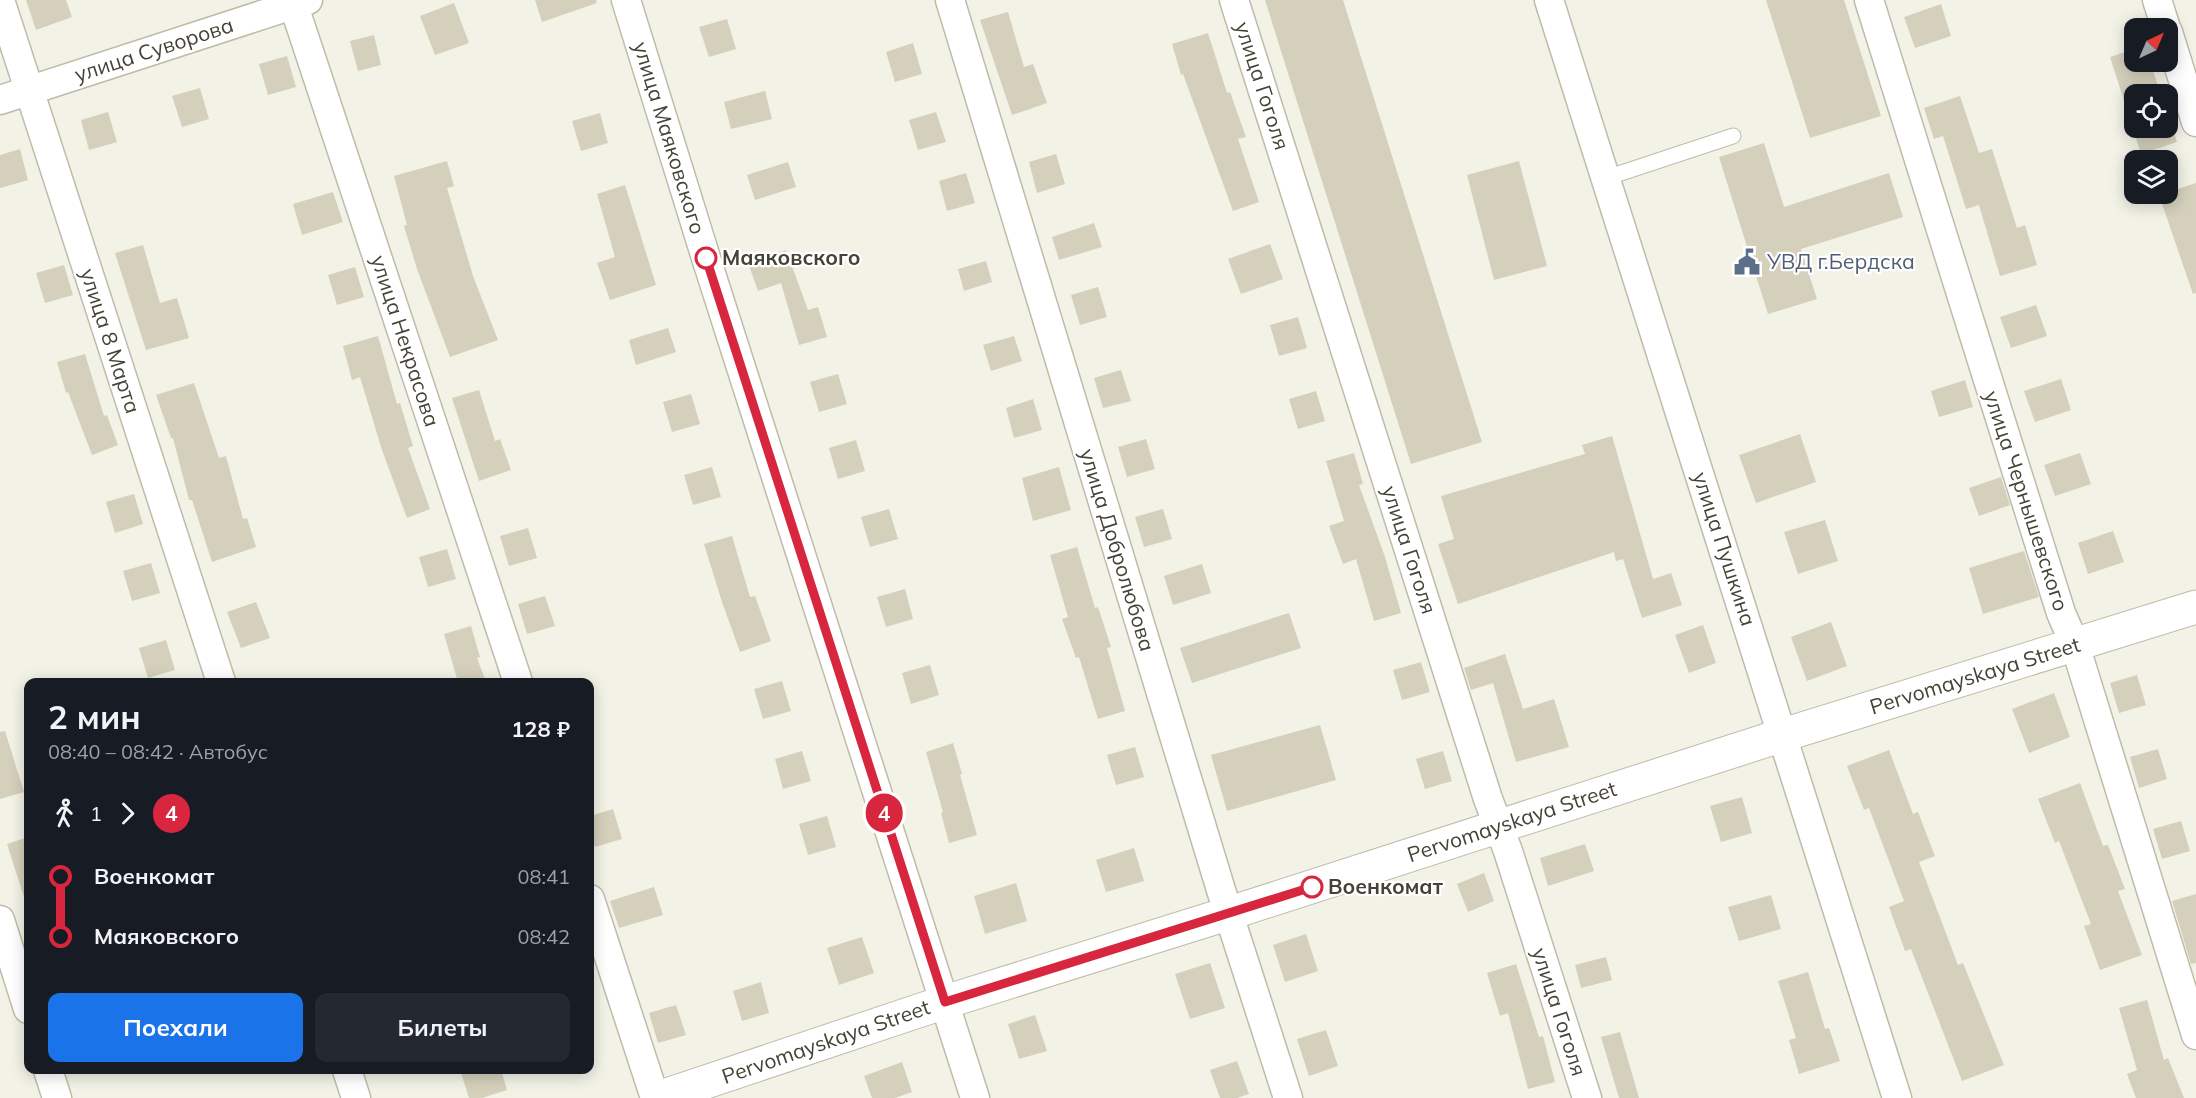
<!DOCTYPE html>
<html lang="ru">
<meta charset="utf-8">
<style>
:root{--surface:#171b24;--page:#242831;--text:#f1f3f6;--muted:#9ea1a6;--accent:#1a73e8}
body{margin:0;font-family:Mulish,sans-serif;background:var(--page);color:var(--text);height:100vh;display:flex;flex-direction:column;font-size:22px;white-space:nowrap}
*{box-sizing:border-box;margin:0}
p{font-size:20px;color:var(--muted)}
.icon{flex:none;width:33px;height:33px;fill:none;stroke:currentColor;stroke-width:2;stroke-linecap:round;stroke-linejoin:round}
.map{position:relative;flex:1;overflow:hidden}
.drawer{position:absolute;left:24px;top:678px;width:570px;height:396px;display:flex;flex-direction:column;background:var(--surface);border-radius:12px;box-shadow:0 3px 15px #0003}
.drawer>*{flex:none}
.badge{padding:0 12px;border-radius:20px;font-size:21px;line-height:39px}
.needle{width:39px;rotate:44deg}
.controls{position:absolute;left:2124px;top:18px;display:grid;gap:12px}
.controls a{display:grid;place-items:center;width:54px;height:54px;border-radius:12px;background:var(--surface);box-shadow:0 3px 15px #0003;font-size:30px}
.map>.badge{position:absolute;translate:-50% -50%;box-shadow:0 0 0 3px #fff}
.legs{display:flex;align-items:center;gap:9px;height:66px;padding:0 24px;font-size:20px}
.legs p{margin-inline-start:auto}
.head{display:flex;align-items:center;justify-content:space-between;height:102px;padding:0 24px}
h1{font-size:33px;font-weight:700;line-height:45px}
.action{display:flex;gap:12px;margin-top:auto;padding:12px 24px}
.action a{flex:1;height:69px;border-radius:12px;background:var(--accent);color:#fff;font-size:24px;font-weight:700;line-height:69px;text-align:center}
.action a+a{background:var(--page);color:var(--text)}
ul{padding:0 24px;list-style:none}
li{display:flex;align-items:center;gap:21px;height:60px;font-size:22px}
li i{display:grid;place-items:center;width:9px;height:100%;margin:0 8px;background:currentColor}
li i::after{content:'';width:15px;height:15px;margin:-8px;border:4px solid;border-radius:50%;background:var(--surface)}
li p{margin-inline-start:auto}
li:first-child i{background:linear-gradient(#0000 50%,currentColor 0)}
li:last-child i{background:linear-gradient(currentColor 50%,#0000 0)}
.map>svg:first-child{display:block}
.building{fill:#d4d0bc}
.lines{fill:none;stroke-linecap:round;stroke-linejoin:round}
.service-casing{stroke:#bebca9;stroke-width:17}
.minor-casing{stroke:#bebca9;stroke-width:31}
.tertiary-casing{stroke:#bebca9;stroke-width:35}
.service{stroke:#fff;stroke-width:15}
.minor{stroke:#fff;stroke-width:28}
.tertiary{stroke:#fff;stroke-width:33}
.line-1-casing{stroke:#fff;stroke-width:14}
.line-1{stroke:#d7263d;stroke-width:9}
.stop-1-dot{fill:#fff;stroke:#d7263d;stroke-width:3}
.labels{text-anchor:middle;stroke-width:4.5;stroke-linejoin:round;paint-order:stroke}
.street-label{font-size:21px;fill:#464336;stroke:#fff}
.stop-label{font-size:21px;font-weight:bold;fill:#464336;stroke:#fff;text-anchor:start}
.service-label{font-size:21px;fill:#4e5e75;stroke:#fff;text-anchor:start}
</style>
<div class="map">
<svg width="2196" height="1098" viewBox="0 0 2196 1098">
<rect width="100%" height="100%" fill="#f3f2e7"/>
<path class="building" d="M26 0H66L72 17 36 30Z
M535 0H596L597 3 542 22Z
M1265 0H1343L1482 442 1411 464Z
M1766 0H1844L1881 116 1810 138Z
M454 3 469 43 435 55 420 16Z
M1941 4 1951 36 1915 48 1904 17Z
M1008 12 1024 67 1033 64 1047 103 1012 115 980 20Z
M727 19 736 49 709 57 699 27Z
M1208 33 1227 93 1230 92 1246 137 1238 139 1259 202 1233 211 1183 74 1181 75 1172 44Z
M374 35 381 65 358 71 350 41Z
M913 43 922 74 895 82 886 52Z
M2134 49V62H2150L2161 94H2134V128H2168V114L2177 142 2141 154 2110 57Z
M287 56 296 87 268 95 259 64Z
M200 88 209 119 182 127 172 96Z
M765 91 772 119 731 129 724 102Z
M1960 96 1979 153 1992 149 2017 228 2025 225 2037 265 2000 276 1979 205 1966 209 1943 136 1934 139 1924 108Z
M108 112 117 142 89 150 81 120Z
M936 112 946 142 918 150 909 120Z
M600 113 608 143 581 151 572 121Z
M1764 143 1784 207 1889 173 1903 217 1801 249 1817 299 1768 314 1719 157Z
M20 149 28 180 0 188V155Z
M1056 154 1065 184 1037 193 1029 162Z
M447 161 454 186 447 188 473 276 498 340 450 357 417 269 404 226 407 225 394 176Z
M1519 161 1547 266 1494 280 1467 175Z
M788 162 796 187 755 200 747 175Z
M966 173 975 203 947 211 939 181Z
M2196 183V293L2193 294 2159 195Z
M625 185 656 285 610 300 597 263 615 257 597 194Z
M333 192 343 222 302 235 293 204Z
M1094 223 1102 247 1059 260 1052 237Z
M1270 244 1283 279 1241 294 1228 259Z
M143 245 160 303 177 298 189 338 146 350 115 253Z
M786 250 808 310 818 307 827 337 799 345 781 283 758 291 748 263Z
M986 261 992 282 964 291 958 269Z
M64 265 73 295 45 303 36 273Z
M355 267 364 297 337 305 328 275Z
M1098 287 1107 317 1080 325 1071 295Z
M2036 305 2047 336 2011 348 2000 317Z
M1298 317 1307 348 1279 356 1270 325Z
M668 328 676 352 636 365 629 340Z
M378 336 397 404 400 403 413 446 408 448 430 509 407 518 382 450 360 377 352 380 343 346Z
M1014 336 1022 361 991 371 983 345Z
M85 354 104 416 107 415 118 445 92 455 68 392 66 393 57 362Z
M1121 370 1131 401 1103 408 1094 378Z
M838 374 847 404 819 412 810 382Z
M2061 379 2071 410 2035 422 2024 391Z
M1965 380 1973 407 1939 417 1931 391Z
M194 383 219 458 226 456 243 519 247 518 256 547 212 562 192 500H189L173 438H171L156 395Z
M479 390 495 441 500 439 511 470 479 481 452 398Z
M1316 391 1325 421 1298 429 1289 399Z
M691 394 700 424 672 432 663 402Z
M1033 399 1042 430 1014 438 1006 408Z
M1800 434 1816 482 1756 503 1739 455Z
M1612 436 1653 579 1671 573 1682 605 1642 618 1623 559 1616 561 1614 552 1458 604 1438 544 1454 539 1441 496 1585 454 1582 445Z
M1146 439 1155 469 1127 477 1118 447Z
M856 440 865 471 838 479 829 448Z
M1354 453 1363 484 1359 485 1385 557 1401 613 1374 621 1356 559 1343 564 1329 526 1344 521 1326 461Z
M2080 453 2091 484 2055 496 2044 465Z
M712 467 721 497 693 505 684 475Z
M1059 467 1071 510 1033 521 1022 478Z
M2001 477 2010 505 1979 516 1969 488Z
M134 494 143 524 115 533 106 502Z
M889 509 898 539 870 547 861 517Z
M1163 509 1172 539 1144 547 1135 517Z
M1825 520 1838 561 1798 574 1784 532Z
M528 528 537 558 509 566 500 536Z
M2113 531 2124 562 2088 574 2078 543Z
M732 536 750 597 755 596 771 641 740 652 722 602 704 544Z
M1077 547 1095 608 1098 607 1111 647 1107 648 1125 711 1098 719 1079 657 1076 658 1062 619 1068 617 1050 555Z
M447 549 456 579 428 587 419 557Z
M2024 551 2039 597 1983 614 1969 568Z
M151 563 160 593 132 601 123 571Z
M1202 564 1211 593 1173 605 1164 576Z
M905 589 913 619 886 627 877 597Z
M545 596 555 626 527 634 518 604Z
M256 602 270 638 241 648 227 612Z
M1289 613 1301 648 1192 683 1180 648Z
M1831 622 1847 666 1807 681 1791 637Z
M1703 625 1716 663 1689 673 1675 635Z
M471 626 480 657 477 658 486 682H458L444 634Z
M166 640 175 670 148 678 139 648Z
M1505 654 1523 709 1554 699 1569 747 1516 762 1493 683 1471 690 1464 668Z
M1421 662 1430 692 1402 700 1393 670Z
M930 665 939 695 911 704 902 673Z
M2137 675 2146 705 2119 713 2110 683Z
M782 681 791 711 763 719 754 689Z
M2054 693 2070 737 2029 753 2012 709Z
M1320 725 1336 780 1227 811 1211 755Z
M5 731 24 792 0 799V732Z
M953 743 962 774 960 775 977 835 949 843 941 813 943 812 926 752Z
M1135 747 1144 777 1116 785 1107 755Z
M2158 749 2167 779 2139 788 2130 757Z
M1889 750 1913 814 1918 812 1935 856 1919 862 1958 965 1963 963 2004 1065 1962 1081 1911 949 1905 951 1889 907 1904 901 1869 808 1864 810 1847 766Z
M802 751 811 781 783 789 775 759Z
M1443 751 1452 781 1425 789 1416 759Z
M2080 783 2103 846 2108 845 2125 889 2118 891 2142 955 2100 970 2084 926 2091 924 2059 841 2055 843 2038 799Z
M1742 797 1752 833 1721 842 1710 806Z
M613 809 622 839 595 847 590 830V816Z
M827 816 836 847 808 855 799 824Z
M2181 821 2190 851 2162 859 2153 829Z
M28 837V897H24L7 844Z
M1585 844 1594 871 1548 886 1540 858Z
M1134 848 1144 881 1106 892 1096 860Z
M1484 873 1494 901 1468 912 1457 884Z
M1016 883 1027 921 985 934 974 896Z
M654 887 663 915 619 928 610 901Z
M2196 894V963L2191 964 2172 901Z
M1771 895 1781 929 1739 941 1728 907Z
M1306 934 1318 971 1285 982 1273 945Z
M862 937 874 973 839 985 827 948Z
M1606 957 1612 980 1581 988 1575 965Z
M1210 963 1225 1008 1190 1019 1175 974Z
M1516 964 1539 1037 1543 1036 1555 1082 1528 1089 1508 1013 1500 1016 1487 973Z
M1808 972 1825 1029 1829 1028 1840 1061 1799 1074 1789 1040 1796 1038 1778 981Z
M761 982 769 1013 742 1021 733 991Z
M2147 1000 2164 1060 2168 1058 2184 1098H2136L2127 1074 2137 1070 2119 1008Z
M676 1005 686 1035 658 1043 649 1013Z
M1035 1015 1047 1051 1019 1059 1008 1024Z
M1326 1030 1338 1066 1309 1076 1297 1039Z
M1620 1032 1639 1098H1619L1601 1037Z
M1237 1061 1249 1094 1237 1098H1220L1210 1070Z
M902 1062 912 1092 895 1098H872L864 1076Z
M460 1070H501L507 1090 482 1098H469Z"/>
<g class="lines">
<g class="service-casing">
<path id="service" d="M1606 178 1733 136"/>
</g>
<g class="minor-casing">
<path id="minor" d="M0 0 221 682
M292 0 518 682
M626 0 706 258 975 1098
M950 0 1221 890 1288 1098
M1234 0 1488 799 1508 851 1587 1098
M1549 0 1897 1098
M1869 0 2061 613 2075 645 2196 1035
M2157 0 2166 28
M2168 32 2196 122
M0 100 308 0
M590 899 655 1098
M0 920 28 1009
M48 1070 57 1098
M347 1070 356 1098"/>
</g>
<g class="tertiary-casing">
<path id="tertiary" d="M658 1098 945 1002 1230 913 1783 735 2196 607"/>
</g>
<use href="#service" class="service"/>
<use href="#minor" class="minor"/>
<use href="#tertiary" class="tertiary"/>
</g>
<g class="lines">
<g class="line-1-casing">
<path id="line-1" d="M706 258 945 1002 1312 887"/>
</g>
<use href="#line-1" class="line-1"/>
</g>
<defs>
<g id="civic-bare" transform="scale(2.07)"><path d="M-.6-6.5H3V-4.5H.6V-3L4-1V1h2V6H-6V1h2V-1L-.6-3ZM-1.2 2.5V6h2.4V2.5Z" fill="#5c6f8a" stroke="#fff" stroke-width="2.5" paint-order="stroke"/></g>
</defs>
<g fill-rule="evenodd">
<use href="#civic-bare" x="1747" y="262"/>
</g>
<g class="stop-1-dot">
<circle cx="706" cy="258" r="10"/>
<circle cx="1312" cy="887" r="10"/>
</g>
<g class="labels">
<g class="street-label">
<text transform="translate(154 50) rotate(-18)" y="7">улица Суворова</text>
<text transform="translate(1262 86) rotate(72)" y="7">улица Гоголя</text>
<text transform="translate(669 138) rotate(73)" y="7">улица Маяковского</text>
<text transform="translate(110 341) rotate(72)" y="7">улица 8 Марта</text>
<text transform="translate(405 341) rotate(72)" y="7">улица Некрасова</text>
<text transform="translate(2026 501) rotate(72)" y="7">улица Чернышевского</text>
<text transform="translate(1724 549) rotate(72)" y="7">улица Пушкина</text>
<text transform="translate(1117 550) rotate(73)" y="7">улица Добролюбова</text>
<text transform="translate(1409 550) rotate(72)" y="7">улица Гоголя</text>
<text transform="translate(1975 676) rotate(-17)" y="7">Pervomayskaya Street</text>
<text transform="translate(1512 822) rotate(-18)" y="7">Pervomayskaya Street</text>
<text transform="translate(1559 1012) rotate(72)" y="7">улица Гоголя</text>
<text transform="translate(826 1042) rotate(-19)" y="7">Pervomayskaya Street</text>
</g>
<g class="stop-label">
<text x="722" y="265">Маяковского</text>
<text x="1328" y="894">Военкомат</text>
</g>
<g class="service-label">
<text x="1767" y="269">УВД г.Бердска</text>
</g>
</g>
</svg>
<div class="controls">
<a><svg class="needle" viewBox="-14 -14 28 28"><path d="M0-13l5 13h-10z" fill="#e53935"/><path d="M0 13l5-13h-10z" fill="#9ea1a6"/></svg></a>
<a><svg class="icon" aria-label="locate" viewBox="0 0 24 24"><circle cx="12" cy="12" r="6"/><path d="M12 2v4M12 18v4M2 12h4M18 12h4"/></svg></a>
<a><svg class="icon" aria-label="layers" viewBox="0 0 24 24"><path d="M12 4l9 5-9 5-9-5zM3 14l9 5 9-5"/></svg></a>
</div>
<b class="badge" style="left:884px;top:813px;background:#d7263d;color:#fff">4</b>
<section class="drawer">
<div class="head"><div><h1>2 мин</h1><p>08:40 – 08:42 · Автобус</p></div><b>128 ₽</b></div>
<div class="legs"><svg class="icon" aria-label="walk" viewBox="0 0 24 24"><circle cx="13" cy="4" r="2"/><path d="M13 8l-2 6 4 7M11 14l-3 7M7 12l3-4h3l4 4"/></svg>1<svg class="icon" aria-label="forward" viewBox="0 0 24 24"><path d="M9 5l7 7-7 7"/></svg><b class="badge" style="background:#d7263d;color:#fff">4</b></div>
<ul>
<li><i style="color:#d7263d"></i><b>Военкомат</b><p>08:41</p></li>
<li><i style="color:#d7263d"></i><b>Маяковского</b><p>08:42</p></li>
</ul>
<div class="action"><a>Поехали</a><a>Билеты</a></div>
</section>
</div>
